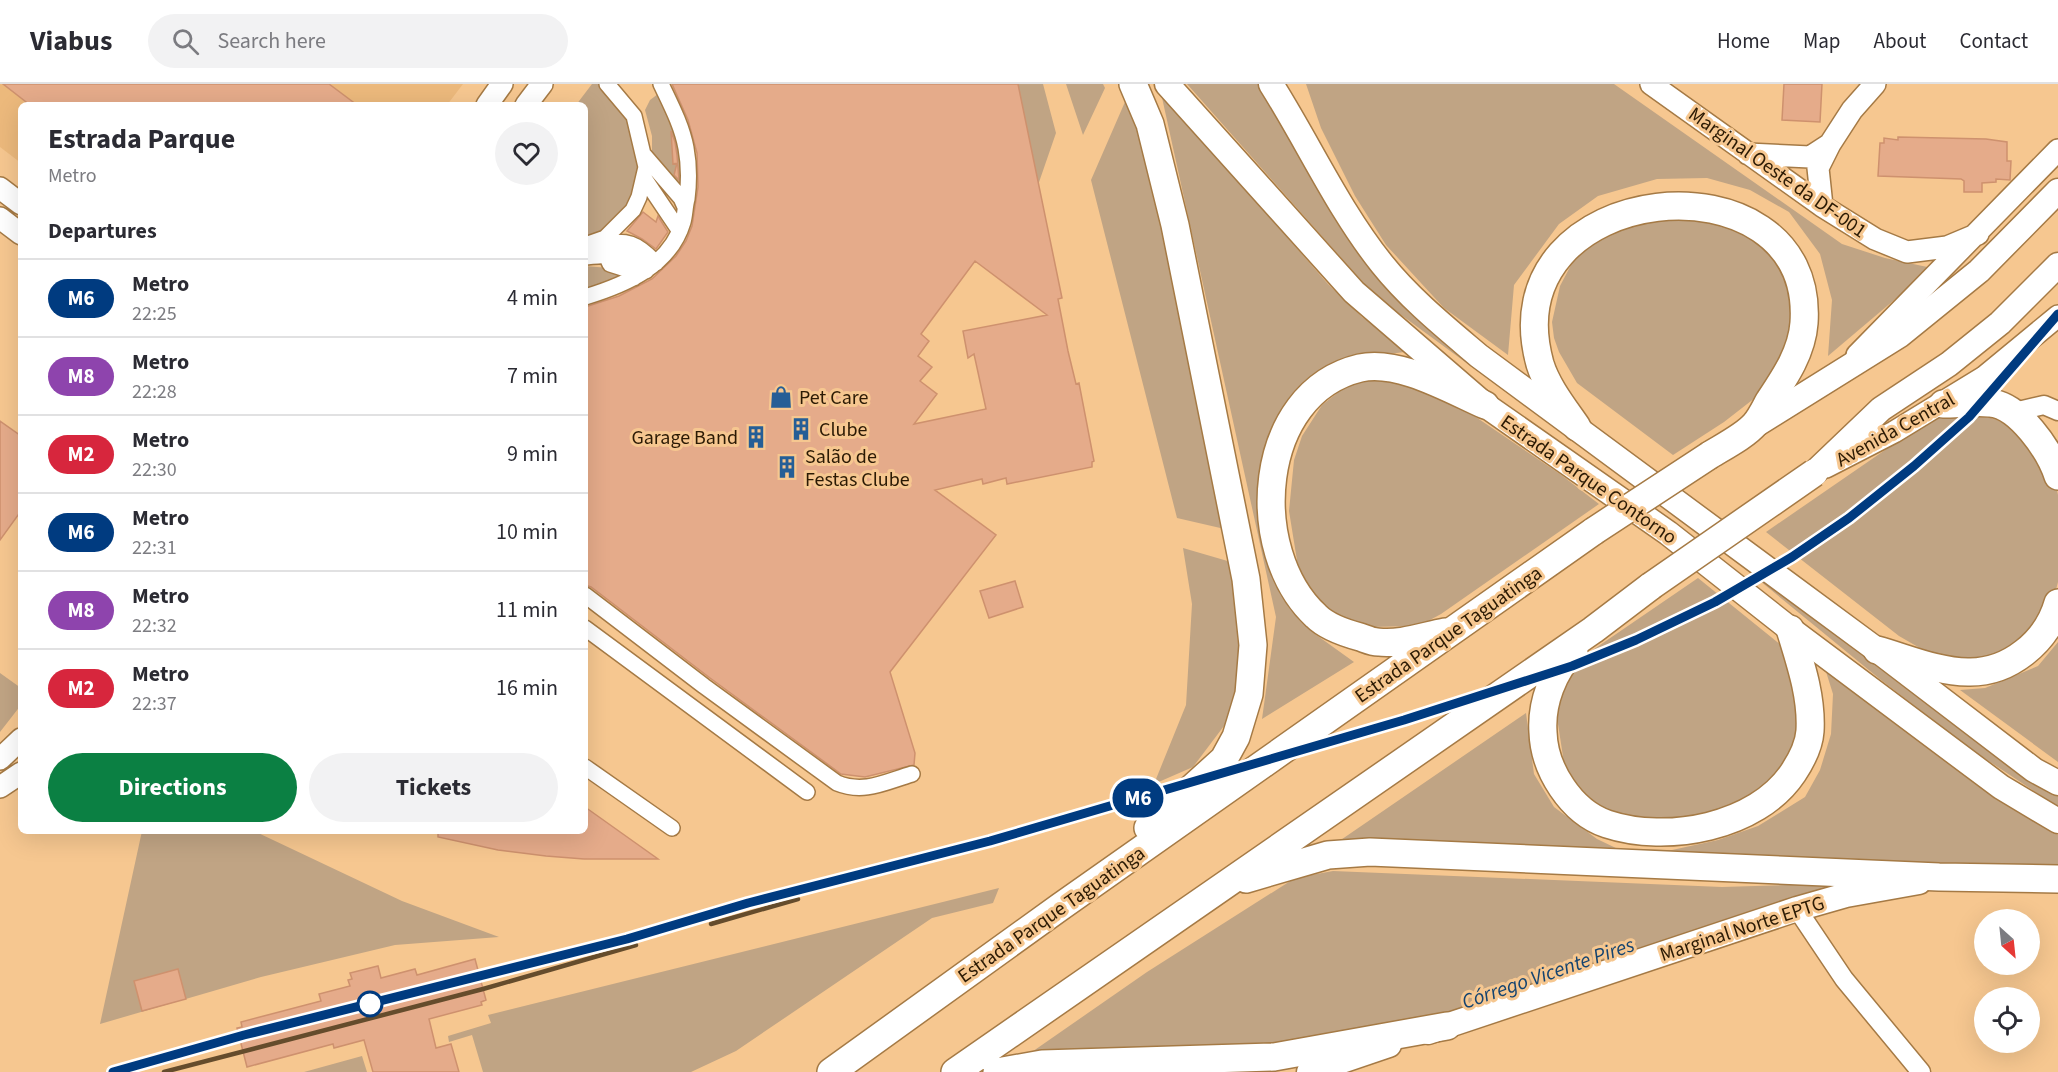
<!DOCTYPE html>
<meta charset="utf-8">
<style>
:root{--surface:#fff;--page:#f2f2f3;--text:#2b2b33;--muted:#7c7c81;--line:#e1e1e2;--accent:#0b8043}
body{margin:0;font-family:"Source Sans 3",sans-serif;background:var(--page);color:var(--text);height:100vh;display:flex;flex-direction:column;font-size:22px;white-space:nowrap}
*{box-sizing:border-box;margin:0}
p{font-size:20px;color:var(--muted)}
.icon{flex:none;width:33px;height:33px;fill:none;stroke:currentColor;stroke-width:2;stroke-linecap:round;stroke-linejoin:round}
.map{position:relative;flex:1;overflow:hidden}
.details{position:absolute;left:18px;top:18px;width:570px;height:732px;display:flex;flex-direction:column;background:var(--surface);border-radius:9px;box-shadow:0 6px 24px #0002}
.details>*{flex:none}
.badge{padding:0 12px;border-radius:20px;font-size:21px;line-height:39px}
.needle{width:39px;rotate:153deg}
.fabs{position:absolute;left:1974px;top:825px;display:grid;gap:12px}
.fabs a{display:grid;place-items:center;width:66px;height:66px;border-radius:50%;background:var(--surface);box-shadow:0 6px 24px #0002;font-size:30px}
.map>.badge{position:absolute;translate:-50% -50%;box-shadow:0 0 0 3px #fff}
h2{padding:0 30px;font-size:22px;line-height:54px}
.round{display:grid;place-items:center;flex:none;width:63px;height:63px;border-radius:32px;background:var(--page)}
.overview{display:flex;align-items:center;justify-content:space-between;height:102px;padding:0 30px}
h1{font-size:28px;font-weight:700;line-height:45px}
.cta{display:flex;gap:12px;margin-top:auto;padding:12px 30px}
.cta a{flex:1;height:69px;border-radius:36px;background:var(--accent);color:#fff;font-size:24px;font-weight:700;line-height:69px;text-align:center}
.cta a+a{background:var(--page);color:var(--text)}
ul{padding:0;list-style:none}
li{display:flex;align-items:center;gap:18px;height:78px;padding:0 30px;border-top:2px solid var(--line)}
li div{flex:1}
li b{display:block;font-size:22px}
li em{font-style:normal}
li .badge{min-width:66px;font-weight:700;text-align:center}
header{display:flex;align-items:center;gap:36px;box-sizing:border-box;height:84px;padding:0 30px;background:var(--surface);border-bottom:2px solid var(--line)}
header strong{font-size:28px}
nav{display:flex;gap:33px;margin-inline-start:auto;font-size:21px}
.search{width:420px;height:54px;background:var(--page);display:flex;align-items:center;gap:15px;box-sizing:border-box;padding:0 21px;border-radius:33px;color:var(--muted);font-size:22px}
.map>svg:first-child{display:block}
.built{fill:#ecb97c}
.green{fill:#c0a484}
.building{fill:#e5ab8a;stroke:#ce916e;stroke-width:1.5;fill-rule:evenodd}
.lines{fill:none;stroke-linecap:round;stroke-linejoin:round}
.minor-casing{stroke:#a57a45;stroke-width:18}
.tertiary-casing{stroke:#a57a45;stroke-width:21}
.secondary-casing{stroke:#a57a45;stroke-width:24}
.primary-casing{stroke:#a57a45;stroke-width:27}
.trunk-casing{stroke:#a57a45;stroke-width:27}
.motorway-casing{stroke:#a57a45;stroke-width:30}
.minor{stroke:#fff;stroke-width:15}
.tertiary{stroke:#fff;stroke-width:18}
.secondary{stroke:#fff;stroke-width:21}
.primary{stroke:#fff;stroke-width:24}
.trunk{stroke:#fff;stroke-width:24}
.motorway{stroke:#fff;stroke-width:27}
.rail{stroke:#654c2c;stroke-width:4.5}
.motorway-bridge-casing{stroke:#a57a45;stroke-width:30;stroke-linecap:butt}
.motorway-bridge{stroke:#fff;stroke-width:27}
.line-casing{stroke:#fff;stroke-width:14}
.line{stroke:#003b80;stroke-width:9}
.stop-dot{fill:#fff;stroke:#003b80;stroke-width:3}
.labels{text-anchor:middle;stroke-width:6;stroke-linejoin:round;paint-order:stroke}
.street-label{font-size:20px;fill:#2b1a04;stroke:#f6c790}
.poi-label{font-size:20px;fill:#2b1a04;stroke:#f6c790;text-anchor:start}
.water-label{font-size:21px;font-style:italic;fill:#154470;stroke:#f6c790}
</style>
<header>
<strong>Viabus</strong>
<div class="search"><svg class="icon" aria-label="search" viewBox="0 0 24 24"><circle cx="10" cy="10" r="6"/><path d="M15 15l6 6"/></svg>Search here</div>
<nav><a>Home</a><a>Map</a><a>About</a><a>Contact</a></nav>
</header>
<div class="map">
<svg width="2058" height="988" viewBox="0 0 2058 988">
<rect width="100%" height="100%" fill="#f6c790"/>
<path class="built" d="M0 0H463L447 21H21V79L0 63Z"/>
<path class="green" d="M592 0H601L623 23 644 84 628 133 585 158V21H576Z
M1013 0H1043L1056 49 1037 104Z
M1066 0H1103L1105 4 1083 51Z
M1187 0H1259L1386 198 2058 709V723L1969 664 1881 596 1732 474 1374 211Z
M1306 0H1614L1842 160 1885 174 1932 184 1828 272 1832 216 1820 170 1789 128 1750 106 1707 94 1657 95 1598 112 1559 140 1514 201 1508 271 1444 224 1386 161 1355 112 1321 44Z
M1161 9 1328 200 1362 233 1412 267 1351 275 1271 360 1277 497 1289 523 1315 550 1354 578 1262 635 1276 533Z
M658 10 672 37 682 68 683 103 672 90 652 73V52L645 26 650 16Z
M1128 11 1147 63 1229 446 1177 434 1091 96Z
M1645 133 1719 135 1776 169 1799 241 1769 303 1724 338 1673 371 1577 299 1559 268 1554 254 1552 238 1560 202 1571 181 1583 164 1599 153Z
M585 182 609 184 624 191 585 208Z
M1355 295H1410L1464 325 1560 390 1599 420 1441 530 1419 542 1370 543 1342 533 1319 519 1300 495 1289 427 1294 376 1302 352 1322 321Z
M1954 327C1999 333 2016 338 2042 378 2049 389 2056 397 2058 411V498L2052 521 2024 556 1990 574 1961 577 1925 567 1899 552 1766 448 1933 333Z
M1183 464 1231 478 1239 571 1233 630 1193 683 1154 700 1186 621 1192 520Z
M1698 494 1786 565 1799 595 1801 658 1762 712 1692 737 1637 736 1597 723 1584 712 1570 695 1564 679 1556 627 1562 606 1581 574Z
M2058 558V678L1960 606 1985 604 2038 582Z
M1823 578 2013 722 2058 751V790L1332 762 1526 629 1534 690 1554 723 1597 755 1618 765 1672 766 1718 756 1758 742 1805 713 1820 686 1831 650 1833 610Z
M0 589 21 604V621L0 648Z
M142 747H254L402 817 499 853 395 861 261 893 100 940Z
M1333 787 1722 803 1882 798 1435 936 1274 988H1003L1147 888 1295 794Z
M999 804 993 819 932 834 736 967 691 988H483L472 951 449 958 448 952 491 939 488 931Z
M362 972 367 988H304Z"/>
<path class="building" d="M3 0H329L357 21H30Z
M672 0H1018L1062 214 1058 215 1068 267 1076 300 1079 299 1094 377 1092 378V383L1007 400 1006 394 983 400 982 395 935 406 996 451 890 588 915 669 914 681 865 693 841 690 710 594 591 503 585 501V223L619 212 652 195 676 172 686 157 692 142 698 103 697 69 688 36ZM975 177 1047 231 963 247 968 274 974 270 986 325 914 340 937 310 920 297 932 283 918 272 929 257 921 250Z
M1784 0H1822L1820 38 1782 36Z
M671 47 675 58 677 71 679 96 674 91 677 79 673 80Z
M1898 53 1986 55 2007 58V77H2011L2010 96 1996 95V98L1982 99V108H1964V97L1961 95 1878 92 1880 59H1884V54L1898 56Z
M643 128 656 138 658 132 668 148 656 165 642 155 627 147Z
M0 337 21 352V427L0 456Z
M1015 497 1023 523 989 534 980 507Z
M585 723 658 775H584L546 772 498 766 438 753V747H585Z
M475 875 486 916 481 918 482 921 429 935 436 964 451 960 459 988H373L364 956 334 964 333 960 247 983 237 944 242 943 241 938 321 917 319 910 350 902 348 896 352 895 350 889 378 882 381 894 415 885 417 891Z
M178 885 186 915 142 927 134 897Z"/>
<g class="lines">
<g class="minor-casing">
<path id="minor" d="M643 70 681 114 685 123
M644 94 679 146
M600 160C627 155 637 159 656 179
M585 161 605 154 633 126 639 113 646 83 634 32 607 0
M606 171 610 180 629 186 634 194
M585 173C608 171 631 166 646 187
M585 213C625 201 670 182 683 138 685 131 685 122 687 115 689 99 689 80 686 64 682 42 671 21 661 0
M585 511 704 602 837 699C864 710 885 698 912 690
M585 544 807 708
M585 683 672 744"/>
</g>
<g class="tertiary-casing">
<path id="tertiary" d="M2014 328 2044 321 2058 327
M1797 825 1844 895 1921 988"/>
</g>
<g class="secondary-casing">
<path id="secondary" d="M1651 0 1822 122 1875 155 1907 168 1947 163 1978 150
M487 21 502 0
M526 21 542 0
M1748 70 1810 73 1830 60
M0 104 21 120
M1822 122 1818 84 1830 60 1852 26 1875 0
M0 134 21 150
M1857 271 2058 66
M1826 383 1894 348 1984 293 2058 232
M0 675 21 655
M0 703 21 689"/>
</g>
<g class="primary-casing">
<path id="primary" d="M1754 342 1900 251 1979 187 2058 107
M1814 389 1881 325 1949 280 2000 239 2058 181
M1428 948 1797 825 1846 811 1919 798
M1309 988 1389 961"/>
</g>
<g class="trunk-casing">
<path id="trunk" d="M1167 0 1354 208 1485 321 1668 449 1790 545 2001 703 2058 737
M1271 0C1309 60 1338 125 1382 180 1410 215 1446 244 1479 272L1877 566 2034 686 2058 699"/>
</g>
<g class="motorway-casing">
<path id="motorway" d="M1133 0 1150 40 1175 141 1246 495 1253 561 1249 610 1236 653 1224 675 1148 744
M1943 320C1958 320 1975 317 1990 319 2019 321 2050 367 2058 392
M1577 343C1564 324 1547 303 1540 280 1488 93 1816 63 1804 239 1802 268 1785 293 1769 317 1765 324 1761 333 1755 340 1746 351 1723 363 1710 371
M1445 548C1424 552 1399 561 1378 558 1372 558 1366 555 1360 553 1345 549 1327 543 1316 532 1246 467 1256 309 1360 284 1398 275 1451 306 1485 321
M1574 566C1553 587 1541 619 1543 648 1544 685 1571 728 1607 740 1667 760 1757 743 1793 689 1801 677 1809 662 1810 647 1812 612 1800 578 1790 545
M1877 566C1906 574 1938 588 1968 588 2009 589 2047 558 2058 519
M1246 795 1328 771 1370 768 1939 793 2058 795
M831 988 1060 823 1594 447
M955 988 1593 546 1651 502
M997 988 1042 980 1274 973 1447 942"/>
</g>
<use href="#minor" class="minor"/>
<use href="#tertiary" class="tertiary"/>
<use href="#secondary" class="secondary"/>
<use href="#primary" class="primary"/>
<use href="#trunk" class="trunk"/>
<use href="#motorway" class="motorway"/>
<path class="rail" d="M711 840 798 815
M113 988 244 951 627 855 748 819 990 757
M164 988 483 905 636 861"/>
<g class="motorway-bridge-casing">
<path id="motorway-bridge" d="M1594 447 1710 371
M1651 502 1814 389"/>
</g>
<use href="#motorway-bridge" class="motorway-bridge"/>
</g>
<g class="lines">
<g class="line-casing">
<path id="line" d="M113 988 244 951 627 855 748 819 990 757 1404 636 1572 582 1636 556 1715 518 1792 473 1849 434 1914 382 1969 333 2058 230"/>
</g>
<use href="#line" class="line"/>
</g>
<defs>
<g id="shop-bare" transform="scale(1.8)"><path d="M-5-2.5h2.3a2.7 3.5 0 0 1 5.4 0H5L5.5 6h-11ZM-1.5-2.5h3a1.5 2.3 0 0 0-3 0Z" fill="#255e96" stroke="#f6c790" stroke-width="2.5" paint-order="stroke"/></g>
<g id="building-bare" transform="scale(1.8)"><path d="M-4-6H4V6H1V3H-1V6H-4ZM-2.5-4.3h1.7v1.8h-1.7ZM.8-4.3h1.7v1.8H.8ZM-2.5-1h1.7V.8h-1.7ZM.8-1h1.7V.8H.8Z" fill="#255e96" stroke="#f6c790" stroke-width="2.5" paint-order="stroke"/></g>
</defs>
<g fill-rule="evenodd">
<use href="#shop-bare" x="781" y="313"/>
<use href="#building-bare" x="801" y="345"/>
<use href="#building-bare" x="756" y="353"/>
<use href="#building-bare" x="787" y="383"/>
</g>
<circle class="stop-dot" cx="370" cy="920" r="12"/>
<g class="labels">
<g class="street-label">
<text transform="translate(1778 88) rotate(35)" y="7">Marginal Oeste da DF-001</text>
<text transform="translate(1895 345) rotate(-29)" y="7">Avenida Central</text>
<text transform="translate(1589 395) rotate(35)" y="7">Estrada Parque Contorno</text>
<text transform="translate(1448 550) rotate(-35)" y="7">Estrada Parque Taguatinga</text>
<text transform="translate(1051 830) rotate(-35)" y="7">Estrada Parque Taguatinga</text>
<text transform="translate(1742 844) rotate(-18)" y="7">Marginal Norte EPTG</text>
</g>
<g class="poi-label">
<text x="799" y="320">Pet Care</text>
<text x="819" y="352">Clube</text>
<text x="738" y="360" text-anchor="end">Garage Band</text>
<text x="805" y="379">Salão de<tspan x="805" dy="23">Festas Clube</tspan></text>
</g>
<g class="water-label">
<text transform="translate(1548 889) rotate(-19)" y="7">Córrego Vicente Pires</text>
</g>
</g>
</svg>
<div class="fabs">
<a><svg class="needle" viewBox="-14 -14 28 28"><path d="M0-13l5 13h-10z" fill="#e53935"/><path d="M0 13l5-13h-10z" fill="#7c7c81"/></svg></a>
<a><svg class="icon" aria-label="locate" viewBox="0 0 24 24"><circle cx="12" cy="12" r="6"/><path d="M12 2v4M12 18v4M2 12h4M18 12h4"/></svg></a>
</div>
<b class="badge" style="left:1138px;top:714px;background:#003b80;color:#fff">M6</b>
<section class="details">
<div class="overview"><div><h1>Estrada Parque</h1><p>Metro</p></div><a class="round"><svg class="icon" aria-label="heart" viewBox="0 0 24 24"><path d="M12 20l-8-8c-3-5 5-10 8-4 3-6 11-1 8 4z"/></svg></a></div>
<h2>Departures</h2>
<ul>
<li><span class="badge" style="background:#003b80;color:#fff">M6</span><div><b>Metro</b><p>22:25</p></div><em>4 min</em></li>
<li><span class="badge" style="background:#8e44ad;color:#fff">M8</span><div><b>Metro</b><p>22:28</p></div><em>7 min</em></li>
<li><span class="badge" style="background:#d7263d;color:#fff">M2</span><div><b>Metro</b><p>22:30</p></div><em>9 min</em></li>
<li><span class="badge" style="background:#003b80;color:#fff">M6</span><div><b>Metro</b><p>22:31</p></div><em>10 min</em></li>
<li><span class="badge" style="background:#8e44ad;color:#fff">M8</span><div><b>Metro</b><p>22:32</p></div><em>11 min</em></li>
<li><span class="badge" style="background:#d7263d;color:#fff">M2</span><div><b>Metro</b><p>22:37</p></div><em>16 min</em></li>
</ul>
<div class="cta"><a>Directions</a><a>Tickets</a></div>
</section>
</div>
